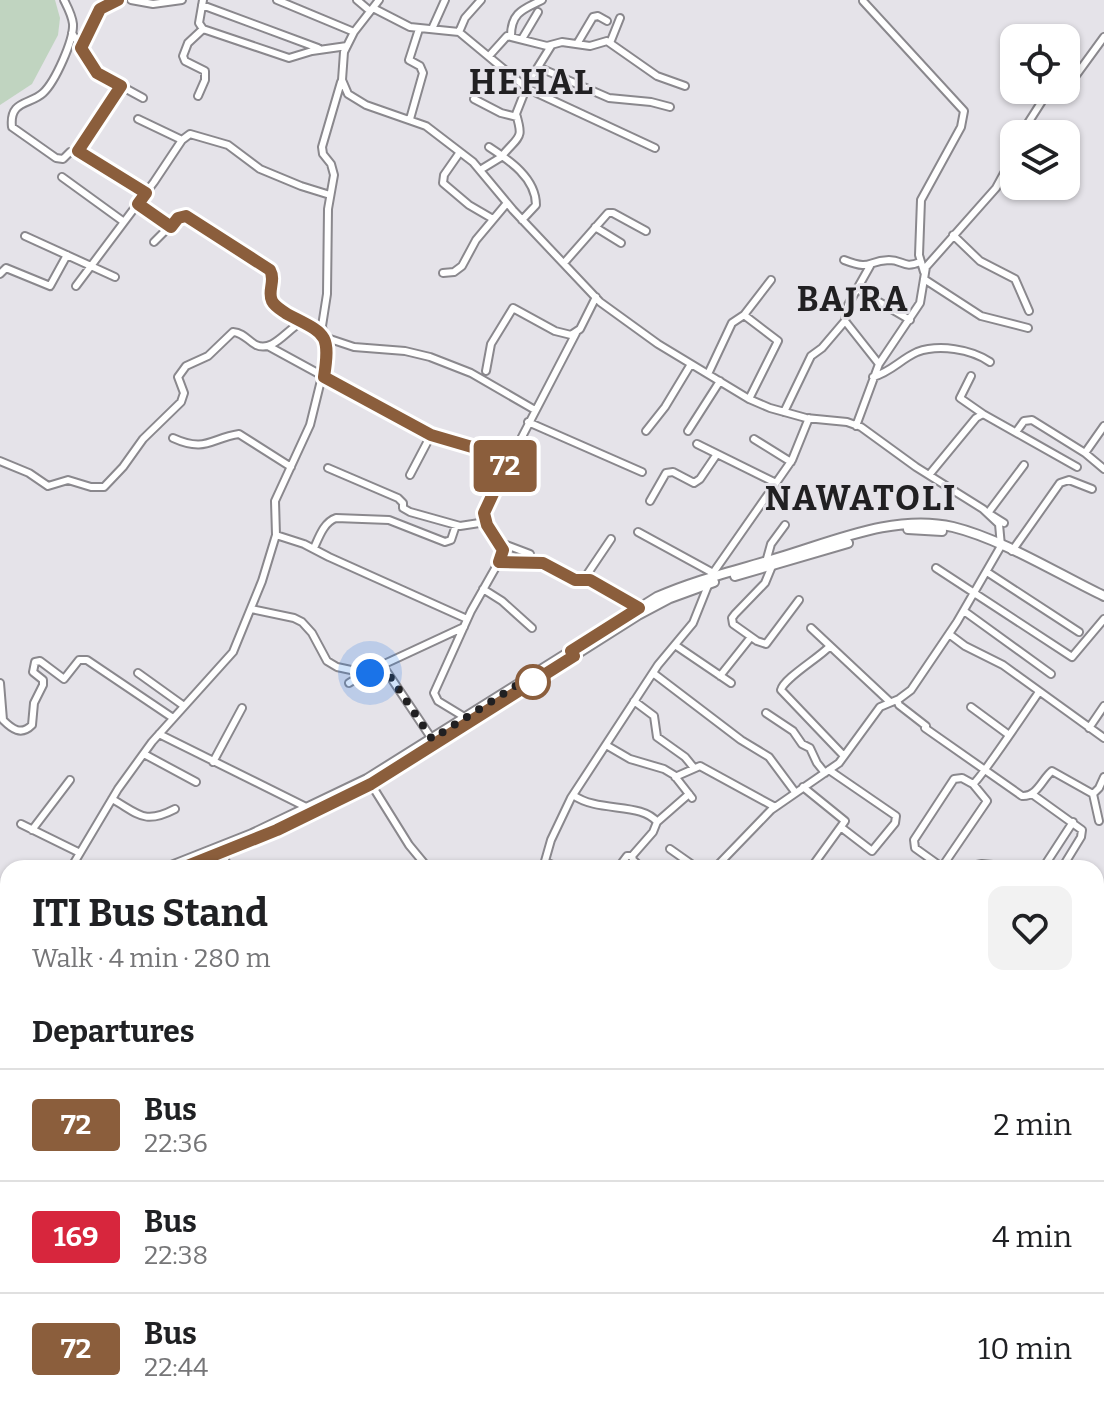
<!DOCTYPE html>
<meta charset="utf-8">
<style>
:root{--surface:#fff;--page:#f2f2f2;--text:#202124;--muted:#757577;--line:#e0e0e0}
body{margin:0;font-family:Bitter,serif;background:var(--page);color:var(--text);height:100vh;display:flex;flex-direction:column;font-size:30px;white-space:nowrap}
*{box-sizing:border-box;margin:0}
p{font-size:26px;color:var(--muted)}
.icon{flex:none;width:44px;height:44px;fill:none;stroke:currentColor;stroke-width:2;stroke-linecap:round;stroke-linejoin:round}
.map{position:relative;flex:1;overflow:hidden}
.sheet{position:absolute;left:0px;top:860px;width:1104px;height:560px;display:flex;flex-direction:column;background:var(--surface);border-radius:24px 24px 0 0;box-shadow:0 2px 6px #0004}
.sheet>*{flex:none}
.badge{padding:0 16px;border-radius:6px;font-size:28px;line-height:52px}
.buttons{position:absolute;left:1000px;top:24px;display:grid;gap:16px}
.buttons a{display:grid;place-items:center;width:80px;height:80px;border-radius:16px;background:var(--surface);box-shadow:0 2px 6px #0004;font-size:40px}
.you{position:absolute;width:40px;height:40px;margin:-20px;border:6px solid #fff;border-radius:50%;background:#1a73e8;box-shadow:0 0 0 12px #1a73e833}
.map>.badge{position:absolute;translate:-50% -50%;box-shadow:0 0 0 4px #fff}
h2{padding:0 32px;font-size:30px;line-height:72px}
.round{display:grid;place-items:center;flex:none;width:84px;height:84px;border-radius:16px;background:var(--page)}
.overview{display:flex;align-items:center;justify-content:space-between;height:136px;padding:0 32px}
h1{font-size:38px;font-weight:700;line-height:60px}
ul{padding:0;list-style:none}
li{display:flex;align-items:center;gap:24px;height:112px;padding:0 32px;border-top:2px solid var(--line)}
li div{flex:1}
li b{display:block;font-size:30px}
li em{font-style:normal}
li .badge{min-width:88px;font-weight:700;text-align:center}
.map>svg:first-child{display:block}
.green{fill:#c0d4c0}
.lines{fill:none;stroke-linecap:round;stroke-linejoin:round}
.minor-casing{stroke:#8a888d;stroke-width:10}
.tertiary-casing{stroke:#8a888d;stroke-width:12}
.primary-casing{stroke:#8a888d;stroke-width:14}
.minor{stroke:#fff;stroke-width:6}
.tertiary{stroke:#fff;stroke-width:8}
.primary{stroke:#fff;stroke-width:10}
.line-casing{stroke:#fff;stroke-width:18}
.line{stroke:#8b5e3c;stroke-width:12}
.walk{stroke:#212022;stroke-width:8;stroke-dasharray:0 14.4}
.stop-dot{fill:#fff;stroke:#8b5e3c;stroke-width:4}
.labels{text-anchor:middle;stroke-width:6;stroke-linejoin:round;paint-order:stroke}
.district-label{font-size:34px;font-weight:bold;letter-spacing:2px;fill:#212022;stroke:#e5e3e9}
</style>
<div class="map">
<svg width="1104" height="1420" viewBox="0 0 1104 1420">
<rect width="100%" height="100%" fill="#e5e3e9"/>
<path class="green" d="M0 0H55L60 18 58 35 32 84 0 105Z"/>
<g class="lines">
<g class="minor-casing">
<path id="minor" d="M64 0C68 8 72 15 73 24 74 40 55 82 43 93 30 105 9 100 12 127L56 158 63 159 70 152 78 151 146 193
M131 0 153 4 182 0
M203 0 199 23 203 29 289 58 312 51 347 46
M277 0 354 32
M357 0 370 11
M379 0 354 32 344 52 342 80 348 94 366 105 426 126 473 162 513 210 600 302 658 344 749 399 770 408 806 418 847 422 861 427 916 467 983 509 999 524 1001 546 957 622 911 690 899 699 880 707 839 763 771 810 715 868
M863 1 964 111 961 127 921 200 919 255 924 272
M202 5 318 48
M373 8 410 27 459 32 523 85 528 83 551 46
M432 29 445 0
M459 32 465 18 481 0
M72 33 97 73 143 98
M511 36C511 12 524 9 542 0
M522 39 538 12
M610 43 620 18
M577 44 593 17 598 16 607 21
M81 48 100 9 118 0
M489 56 507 36 547 46 562 42 590 46 607 41 657 76 685 86
M538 67 609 98 651 102 670 107
M526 88 655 148
M1066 89 1104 37
M198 96 205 80V71L185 61 183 56 188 43 203 29
M474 99 501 113 517 117
M138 119 182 140
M410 119 423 73 420 66 409 60 419 29
M1021 134 1044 98 1065 90
M489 147C509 160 536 178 536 205L522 220
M78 151 121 86
M460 152 444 175 443 183 469 205 493 219
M502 156C519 135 524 140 516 114L527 86
M480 170 503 156
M62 177 124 222
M138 204 171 227
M595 227 621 243
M953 235 980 261 1015 279 1029 311
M25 236 115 277
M154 242 178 218 186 216 270 270C276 280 270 285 270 295 271 310 310 326 322 333
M844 260C873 271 865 261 889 260 903 260 904 269 920 262
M564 263 608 213H613L646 231
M870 266 848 305 845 321 879 364
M443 273 454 272 462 266 476 240 507 203
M0 274 6 268 50 286 67 255
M924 279 981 316 1028 328
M76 286 154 182 182 140 190 134 228 145 260 169 301 186 330 195
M857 289 910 320
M324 337 354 347 405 351 430 357 471 373 535 410
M268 346 431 435 472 447 506 466
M486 371 491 344 513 308 555 331 571 335 580 329 596 297
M708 374 732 323 744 315
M971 376 960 398 983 414
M873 377C891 372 901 359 917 352 939 344 971 349 990 362
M749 399 778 341 744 315 771 280
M784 412 811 356 822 348 845 321
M528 422 642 472
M856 426 879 364 920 303 926 267 996 188 1014 155
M646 431 665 407 691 364
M688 431 720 381
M1016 432 1024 421 1032 420 1085 453 1104 469
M173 438C206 453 211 438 239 434L291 467
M754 439 791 462
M697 444 776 483
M1085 453 1104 426
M0 461 29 473 48 486 68 480 91 487H104L123 467 143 439 181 402 184 393 178 377 186 366 208 356 233 332C244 333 247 340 256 345 273 353 287 329 302 322
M328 468 398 498 403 503V508L410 512 460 526 486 522
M410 475 431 435
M929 475 976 418 983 414 1077 467
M650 501 666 473 673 472 694 483 700 479 717 454
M1004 523 988 513 1024 465
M276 535 304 544 329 557 467 619
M501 543 530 554
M314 548C319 537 324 522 336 518L389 520 445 542 451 540 456 525
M1012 551 1060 483 1069 480 1092 489
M499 562 537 561 575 580 584 579 611 539
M766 562 771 544 785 525
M772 566 765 583 735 614 732 618 733 624 757 641 766 644 799 600
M936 568 1072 657 1104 619
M987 572 1079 632
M713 573 792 460 809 418
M584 579 590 580 639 608
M483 589 502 601 532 628
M251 609 294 618 302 622 312 633 327 661 337 667 365 673 464 627
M964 611 1051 674
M811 628 890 702
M949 634 965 646 1003 665 1104 738
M675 645 731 683
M830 646C819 658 784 678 781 690L844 756
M383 666 432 739
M138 673 184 706
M653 673 741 740 769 757 795 792
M720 676 751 637
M0 683 3 720C12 729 21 736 32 725L34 703 43 685V680L33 672 35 662 40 661 64 679 79 660H87L173 718
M349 683 365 673
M897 700 899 705 926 726
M634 701 654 716 657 737 685 757 694 768
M971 707 1009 735
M766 713 793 731 802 744 810 748 817 763 825 773
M466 718 438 701 434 693 471 611 501 558C506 541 491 533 484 519L486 506 576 333
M925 728 1022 796C1037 797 1042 779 1052 771L1093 794 1099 788 1104 777
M1089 728 1104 706
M159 734 308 808
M606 745 630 759 664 769 674 775 692 798
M144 754 196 782
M213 762 242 708
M829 770 896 816 895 823 872 851 842 828
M675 777 700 766 775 807
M371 784 409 845 428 868
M803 787 845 821 811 868
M1032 794 1082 830 1081 837 1062 868
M1093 794 1099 821
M573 795C598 813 642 802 657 822L653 832 632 856 633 860 642 868
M112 799C139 814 144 825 175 809
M657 822 689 794
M21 824 78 852
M32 830 70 780
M670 849 697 868
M221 852 229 868
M545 862 560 868
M942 867 987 801 973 784
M966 867 982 864 1026 868
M71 868 118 789 152 742 233 652 262 581 276 535 275 501 310 425 327 356 322 326 327 294 328 209 334 175 331 164 323 154 322 147 341 82
M543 868 551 840 571 798 658 665 693 623 713 573 638 532
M618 868 627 856H632
M943 868 915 848 914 840 954 779 962 778 973 784C980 780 1029 706 1039 692
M1043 868 1073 822
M1096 933 1104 915
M1096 939 1104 944
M0 984 8 973
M1096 1093 1104 1092
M0 1118 8 1121
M1096 1206 1104 1210
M0 1246 3 1250 0 1255
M0 1319 8 1318
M1096 1409 1104 1416
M338 1412 367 1420
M436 1412 450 1419
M674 1412 686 1420
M716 1412 727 1420
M799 1412 809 1420
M1002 1412 1015 1420
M332 1420 334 1412
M502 1420 507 1412
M813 1420 821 1415 827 1420
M946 1420 949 1412
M954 1420 958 1412"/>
</g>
<g class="tertiary-casing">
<path id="tertiary" d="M908 529 942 531
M735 576 848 543
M252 840 326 807 371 784 638 615 670 598 714 582
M166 868 252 834 367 779 657 597C695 580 735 571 774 559 830 543 894 513 953 527 1002 539 1058 574 1104 596
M182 868 239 845
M0 905 8 906"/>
</g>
<g class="primary-casing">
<path id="primary" d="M0 1362 8 1370
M0 1372 8 1379
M44 1412 53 1420"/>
</g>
<use href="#minor" class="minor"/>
<use href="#tertiary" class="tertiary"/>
<use href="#primary" class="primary"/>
</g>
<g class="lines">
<g class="line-casing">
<path id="line" d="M118 0 100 9 81 48 97 73 121 86 78 151 146 193 138 204 171 227 178 218 186 216 270 270C276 281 267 291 272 301 275 307 282 310 287 314 325 334 331 332 324 377L431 435 472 447 506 466 484 513 487 525 503 550 499 562 543 563 575 580H590L639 608 571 651 574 656 371 784 277 830 182 868"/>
</g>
<use href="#line" class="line"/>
<path class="walk" d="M370 673 383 666 432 739 533 675V682"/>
</g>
<circle class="stop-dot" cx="533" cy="682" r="16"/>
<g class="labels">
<g class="district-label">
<text x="532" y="94">HEHAL</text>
<text x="853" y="311">BAJRA</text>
<text x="861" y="510">NAWATOLI</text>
</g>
</g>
</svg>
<div class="buttons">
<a><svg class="icon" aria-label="locate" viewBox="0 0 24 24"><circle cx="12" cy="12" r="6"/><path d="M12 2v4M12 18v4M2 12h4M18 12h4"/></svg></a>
<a><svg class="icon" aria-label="layers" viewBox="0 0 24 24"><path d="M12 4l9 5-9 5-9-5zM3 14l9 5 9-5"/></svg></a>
</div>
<div class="you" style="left:370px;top:673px"></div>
<b class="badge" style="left:505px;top:466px;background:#8b5e3c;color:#fff">72</b>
<section class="sheet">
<div class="overview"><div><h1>ITI Bus Stand</h1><p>Walk · 4 min · 280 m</p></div><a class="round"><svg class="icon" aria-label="heart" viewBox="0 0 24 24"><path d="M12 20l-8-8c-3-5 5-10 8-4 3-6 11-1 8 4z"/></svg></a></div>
<h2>Departures</h2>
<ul>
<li><span class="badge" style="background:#8b5e3c;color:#fff">72</span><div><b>Bus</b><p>22:36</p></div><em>2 min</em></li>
<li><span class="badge" style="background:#d7263d;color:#fff">169</span><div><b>Bus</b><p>22:38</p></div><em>4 min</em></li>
<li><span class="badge" style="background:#8b5e3c;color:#fff">72</span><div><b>Bus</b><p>22:44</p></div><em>10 min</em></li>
</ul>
</section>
</div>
